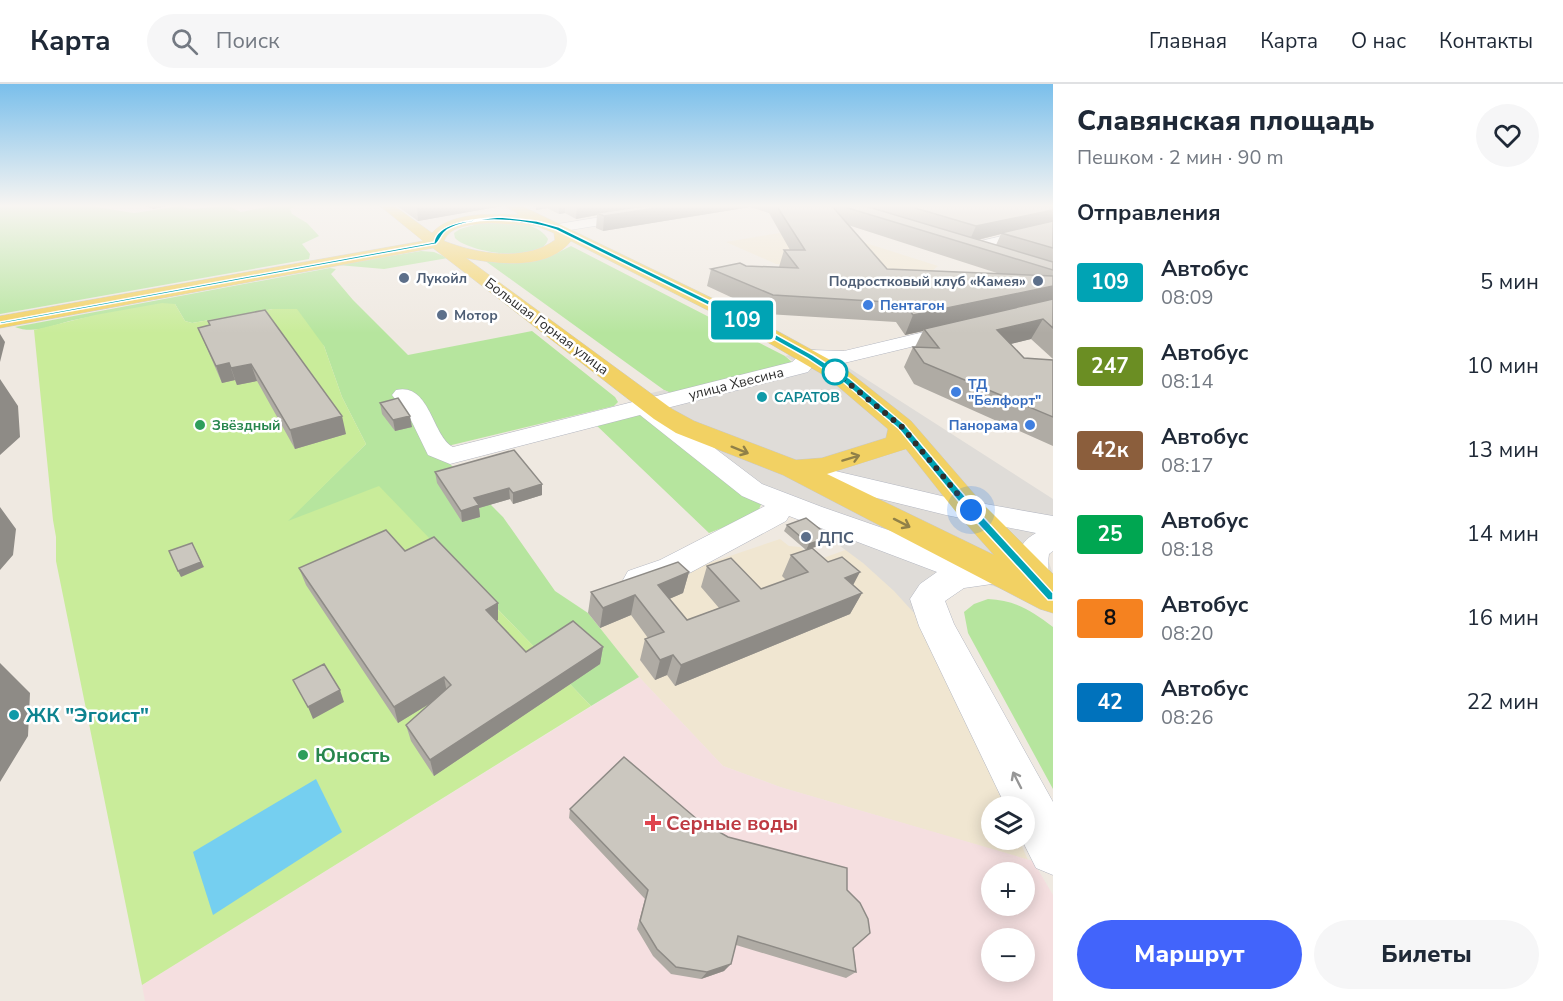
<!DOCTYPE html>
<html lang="ru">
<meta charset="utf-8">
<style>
:root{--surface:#fff;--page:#f6f6f7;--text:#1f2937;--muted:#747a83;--line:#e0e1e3;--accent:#4264fb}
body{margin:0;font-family:"Nunito Sans",sans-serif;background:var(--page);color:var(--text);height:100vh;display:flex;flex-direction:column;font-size:22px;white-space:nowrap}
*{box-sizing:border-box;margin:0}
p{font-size:20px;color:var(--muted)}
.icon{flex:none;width:33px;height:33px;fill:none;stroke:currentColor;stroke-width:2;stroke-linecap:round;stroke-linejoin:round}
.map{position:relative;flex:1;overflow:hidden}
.panel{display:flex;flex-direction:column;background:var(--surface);width:510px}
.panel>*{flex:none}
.badge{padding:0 12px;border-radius:4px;font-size:21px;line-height:39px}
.tools{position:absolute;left:981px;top:712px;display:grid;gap:12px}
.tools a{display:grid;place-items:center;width:54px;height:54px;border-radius:50%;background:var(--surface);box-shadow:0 3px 15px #0003;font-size:30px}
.you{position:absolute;width:30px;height:30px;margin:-15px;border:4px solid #fff;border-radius:50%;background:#1a73e8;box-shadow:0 0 0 9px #1a73e833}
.map>.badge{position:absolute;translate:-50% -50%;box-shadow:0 0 0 3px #fff}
h2{padding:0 24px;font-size:22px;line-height:54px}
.round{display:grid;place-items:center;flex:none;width:63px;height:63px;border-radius:32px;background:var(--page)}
.summary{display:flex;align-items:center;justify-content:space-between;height:102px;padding:0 24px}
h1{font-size:28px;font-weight:800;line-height:45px}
.action{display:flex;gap:12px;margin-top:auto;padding:12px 24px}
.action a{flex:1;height:69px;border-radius:36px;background:var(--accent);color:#fff;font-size:24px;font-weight:800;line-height:69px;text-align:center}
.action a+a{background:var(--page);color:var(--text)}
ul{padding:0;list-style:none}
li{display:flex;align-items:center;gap:18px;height:84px;padding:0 24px}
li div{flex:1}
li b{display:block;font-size:22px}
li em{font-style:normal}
li .badge{min-width:66px;font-weight:700;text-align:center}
header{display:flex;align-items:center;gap:36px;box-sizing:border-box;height:84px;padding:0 30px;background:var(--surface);border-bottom:2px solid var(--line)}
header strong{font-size:28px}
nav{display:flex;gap:33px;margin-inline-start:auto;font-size:21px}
.search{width:420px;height:54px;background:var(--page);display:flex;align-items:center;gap:15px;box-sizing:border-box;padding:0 21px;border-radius:33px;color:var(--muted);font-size:22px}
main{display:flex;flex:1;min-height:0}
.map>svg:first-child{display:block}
.education{fill:#f0e6d1}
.medical{fill:#f5dfe0;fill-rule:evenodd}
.green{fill:#b6e59e}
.pitch{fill:#c9ec9a}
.plaza{fill:#dfdcd8}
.water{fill:#75cff0}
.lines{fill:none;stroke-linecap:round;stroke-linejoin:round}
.minor-casing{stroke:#b4b7c1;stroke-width:1}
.major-casing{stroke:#c9c9c9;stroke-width:1}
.minor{fill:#fff;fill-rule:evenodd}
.major{fill:#f2d163;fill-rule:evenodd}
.wall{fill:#afaba4;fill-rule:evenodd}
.shaded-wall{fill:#8e8b86}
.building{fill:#cbc7bf;stroke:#8e8b86;stroke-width:1.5}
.oneway{stroke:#908048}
.oneway2{stroke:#969696}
.line{fill:#00a3b4;stroke:#fff;stroke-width:1.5}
.walk{stroke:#2e2e2e;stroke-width:6;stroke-dasharray:0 10.8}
.service-dot{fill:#5c6f8a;stroke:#fff;stroke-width:2}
.shop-dot{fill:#3f7fe0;stroke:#fff;stroke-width:2}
.stop-dot{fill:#fff;stroke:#00a3b4;stroke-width:3}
.culture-dot{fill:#0f9aa8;stroke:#fff;stroke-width:2}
.leisure-dot{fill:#2e9e5b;stroke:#fff;stroke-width:2}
.health-dot{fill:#e0444e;stroke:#fff;stroke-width:2}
.labels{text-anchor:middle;stroke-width:5;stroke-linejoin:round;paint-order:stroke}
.far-service-label{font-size:14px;font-weight:bold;fill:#4e5e75;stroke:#fff;text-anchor:start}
.far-shop-label{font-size:14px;font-weight:bold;fill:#366cbe;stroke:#fff;text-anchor:start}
.far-street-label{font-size:14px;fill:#2e2e2e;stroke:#fff}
.far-culture-label{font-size:14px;font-weight:bold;fill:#0d838f;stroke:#fff;text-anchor:start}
.far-leisure-label{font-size:14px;font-weight:bold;fill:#27864d;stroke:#fff;text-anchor:start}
.service-label{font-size:16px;font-weight:bold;fill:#4e5e75;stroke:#fff;text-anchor:start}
.near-culture-label{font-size:20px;font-weight:bold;fill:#0d838f;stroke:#fff;text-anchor:start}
.near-leisure-label{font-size:20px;font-weight:bold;fill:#27864d;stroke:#fff;text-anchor:start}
.near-health-label{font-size:20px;font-weight:bold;fill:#be3a42;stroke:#fff;text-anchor:start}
</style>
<header>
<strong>Карта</strong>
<div class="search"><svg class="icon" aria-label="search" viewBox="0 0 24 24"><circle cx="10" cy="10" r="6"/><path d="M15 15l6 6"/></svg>Поиск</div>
<nav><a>Главная</a><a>Карта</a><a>О нас</a><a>Контакты</a></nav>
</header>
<main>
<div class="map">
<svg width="1053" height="917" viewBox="0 0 1053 917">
<rect width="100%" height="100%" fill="#efe9e1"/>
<path class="education" d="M809 144 834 149 938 182 932 187 776 180 726 158Z
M780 455 789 462 800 463 818 476 848 465 912 521 930 552 1005 723H992V756H1019L1028 776 780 703 723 682 639 593 588 529 691 485Z"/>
<path class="medical" d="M639 593 723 682 780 703 1033 777 1053 811V917H145L142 901ZM992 789H1024V822H992ZM992 855H1024V888H992Z"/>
<path class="green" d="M0 121H84L134 129 180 122 191 125 228 122 241 128 276 121H298L290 125 292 130 307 139 319 152 302 160 310 170 309 175 0 230Z
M481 139C500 139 536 135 548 155 543 180 469 169 455 154L454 149 460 145Z
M571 162 785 272 793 279 671 309 664 306 484 176 555 170Z
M421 167 434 168 448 174 384 185 338 181Z
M330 184 336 185 331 190 353 216 408 271 532 247 615 313 618 318 614 322 431 366 449 379 503 433 555 507 588 529 639 593 591 622 487 514 286 438 366 360 342 313 324 262 273 225 192 239 185 237 175 220C141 225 107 229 74 236 55 240 35 251 15 243Z
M643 328 762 418 757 430 709 449 594 339Z
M988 515C1015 516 1032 527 1053 543V705L968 549 964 528 974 520Z"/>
<path class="pitch" d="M162 219 175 220 185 237 192 239 273 225H297L324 262 342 313 366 360 288 437 379 402 591 622 142 901 56 477V453L53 436 34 246 95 231Z"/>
<path class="plaza" d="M814 265 847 278 846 282 852 286 1053 415V466L1047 473 1053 490V507L1006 506 990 501 972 500 955 504 942 519 946 530 914 529 894 507 863 479 805 436 633 320 630 314 664 306 671 309 789 281 793 277 785 272Z"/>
<path class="water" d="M316 695 342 748 213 831 193 768Z"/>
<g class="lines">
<g class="minor-casing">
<path id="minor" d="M510 121H535L533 124 511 126Z
M675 121H705L699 125 558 148 551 144 558 140Z
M1053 140V148L969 168 962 164 964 161Z
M962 239 969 241 972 245 969 249 844 279 816 278 808 288 663 325 762 400 822 423 992 482 997 491 992 500 964 504 945 517 954 540 1053 718V791L1036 784 1022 756H1024V723H1006L919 542 910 515 920 500 937 488 789 432 786 437 684 492 640 508 628 505 623 496 628 487 660 476 765 422 742 412 640 331 450 380 428 371 410 334 392 311 396 306C430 298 432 352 453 363L792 278 803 268 810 266 844 267Z
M797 378 946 413 1053 432V467L1049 470C1047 481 1051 489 1045 500L1033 503 1021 500C1010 481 1017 459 1036 449L946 431 787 392 783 386 787 380Z"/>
</g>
<g class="major-casing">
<path id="major" d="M379 121H393L432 149C452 127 493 130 520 131L504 121H520L759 237 843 283 911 337 982 419 1053 490V529L1040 525 783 391 676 349 654 335 433 164 0 244V232L423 157ZM492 139 537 142 554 149 555 156C525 178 477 170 444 157 450 140 477 140 492 139ZM571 157 745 245 827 293 888 345 886 354 822 374 796 376 694 337 672 325 466 174C498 180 547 187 571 157ZM906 365 960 433 994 471 827 390Z"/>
</g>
<use href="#minor" class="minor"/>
<use href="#major" class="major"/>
</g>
<path class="wall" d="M141 121H171L153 125Z
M396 121H503L502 122 418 137Z
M536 121H1053V275L1031 255 1010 260 1024 274 1053 276V362L914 300 904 283 913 263H915L923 247 905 251 896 238 767 230 707 202 711 185 746 182 779 183 784 166H790L769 129 750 123 603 147 596 144 597 131 576 135 565 129 559 130 547 124 536 126ZM848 141 1000 190 887 185ZM1001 150 996 161 978 156Z
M209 241 346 350 295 365 257 297 237 301 235 296 222 299 205 260 198 244Z
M380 319 412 343 395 347 382 330Z
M435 388 542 400V411L513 420 510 415 479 424 480 433 462 438 437 399Z
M787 441 827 459 812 464 862 509 850 530 675 602 667 591 655 596 640 576 645 555 648 554 631 531 600 544 588 529 591 508 689 488 683 509 669 515 687 536 719 524 701 503 707 482 761 505 786 496 782 492 791 471 806 466 784 447Z
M405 467 498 536 496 537 526 568 603 563 600 580 434 692 411 657 406 641 429 620 398 639 306 501 299 484Z
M570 725 698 736 728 753 847 806 856 888 846 894 736 861 724 887 701 895 671 890 653 872 637 845 645 815 569 734Z"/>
<path class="shaded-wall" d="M152 121H171L153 125Z
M422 121H503L502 122 418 137 417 122Z
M536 121H547V124L536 126Z
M559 121H565V129L559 130Z
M577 121H661L597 129V131L576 135Z
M675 121H750V123L603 147 604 132Z
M1053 126V139L1001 149V150L969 158 976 142Z
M1053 202V218L924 245 923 247 905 251 913 231Z
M1043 235 1031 255 986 266 997 246Z
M0 250 5 258 0 278Z
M229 279 235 296 222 299 216 282Z
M251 280 257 297 237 301 231 284Z
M0 295 18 322 20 353 0 371Z
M342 332 346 350 295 365 290 346Z
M410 332 412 343 395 347 393 336Z
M542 400V411L513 420V409Z
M509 404 510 415 479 424 480 433 462 438 461 427 474 414Z
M0 423 16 445 13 471 0 486Z
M830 453 827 459 806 466 809 460Z
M192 459 204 483 181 493 178 487Z
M689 488 683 509 653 522 658 501Z
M860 488 849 509 845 494Z
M862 509 850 530 675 602 681 581Z
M635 511 631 531 600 544 603 524Z
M498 519V536L487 542 486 526Z
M603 563 600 580 434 692 430 676Z
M673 571 667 591 655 596 660 576Z
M0 579 30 609 28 652 0 698Z
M444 593 447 609 398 639 394 623Z
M340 606 344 618 313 635 308 623Z
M731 880 724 887 701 895 707 888Z"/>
<path class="building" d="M650 121H675L604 132 597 129Z
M776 121H831L887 185 1053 192V202L913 231 904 219 773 211 711 185 740 179 746 182 798 184 784 166H805Z
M838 121H862L1053 178V186Z
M905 121H1053V126L976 142Z
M1053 137V164L1001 149Z
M1053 215V244L1043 235 997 246 1024 274 1053 276V333L924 279 913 263 939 264 924 245Z
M265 226 342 332 290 346 251 280 231 284 229 279 216 282 198 244 210 241 208 237Z
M398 314 410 332 393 336 380 319Z
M514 366 542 400 513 409 509 404 474 414 479 421 461 427 435 388Z
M806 434 830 453 809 460 787 441Z
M386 446 405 467 434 453 498 519 486 526 526 568 573 537 603 563 430 676 406 641 451 601 444 593 394 623 299 484Z
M192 459 201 478 178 487 169 467Z
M812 464 828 478 842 473 860 488 845 494 862 509 681 581 673 571 660 576 645 555 664 548 635 511 603 524 591 508 678 478 689 488 658 501 687 536 739 517 707 482 731 474 761 505 808 488 791 471Z
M324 580 340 606 308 623 293 596Z
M624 673 698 736 728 753 847 784V806L860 819 868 835 870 849 853 864 856 888 738 852 731 880 707 888 676 883 657 865 640 837 648 806 570 725Z"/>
<defs><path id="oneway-shaft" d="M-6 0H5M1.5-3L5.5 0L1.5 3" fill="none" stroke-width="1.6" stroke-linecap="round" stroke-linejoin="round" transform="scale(1.5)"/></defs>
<g class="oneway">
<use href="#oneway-shaft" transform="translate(740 366) rotate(22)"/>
<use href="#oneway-shaft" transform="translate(851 374) rotate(-17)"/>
<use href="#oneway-shaft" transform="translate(902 439) rotate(27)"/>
</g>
<use class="oneway2" href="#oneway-shaft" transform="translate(1017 696) rotate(-117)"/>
<linearGradient id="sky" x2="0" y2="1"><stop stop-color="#7abfeb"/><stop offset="0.49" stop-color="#f8f5f2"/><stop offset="1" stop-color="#f8f5f2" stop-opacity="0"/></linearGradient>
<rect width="1053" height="249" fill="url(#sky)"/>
<path class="line" d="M500 133 537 137 559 143 755 239 813 271 849 294 905 341 975 424 1053 509V516H1048L968 429 899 345 843 298 807 274 750 242 556 146C526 136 476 130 447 146 441 150 440 157 436 160L0 240V238L434 158C437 136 483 135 500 133Z"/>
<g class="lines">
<path class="walk" d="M835 288 902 343 971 426"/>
</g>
<g class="service-dot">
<circle cx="404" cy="194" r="6"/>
<circle cx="1038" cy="197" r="6"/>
<circle cx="442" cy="231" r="6"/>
<circle cx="806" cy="453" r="6"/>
</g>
<g class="shop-dot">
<circle cx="868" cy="221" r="6"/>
<circle cx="956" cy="308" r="6"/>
<circle cx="1030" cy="341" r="6"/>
</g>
<circle class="stop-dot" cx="835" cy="288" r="12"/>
<g class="culture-dot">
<circle cx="762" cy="313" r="6"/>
<circle cx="14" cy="631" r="6"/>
</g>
<g class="leisure-dot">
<circle cx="200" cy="341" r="6"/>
<circle cx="303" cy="671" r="6"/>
</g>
<path class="health-dot" d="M650 730h6v6h6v6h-6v6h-6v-6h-6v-6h6z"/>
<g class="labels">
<g class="far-service-label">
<text x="416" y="199">Лукойл</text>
<text x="1026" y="202" text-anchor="end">Подростковый клуб «Камея»</text>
<text x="454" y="236">Мотор</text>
</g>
<g class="far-shop-label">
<text x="880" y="226">Пентагон</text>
<text x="968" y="305">ТД<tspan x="968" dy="16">"Белфорт"</tspan></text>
<text x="1018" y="346" text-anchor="end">Панорама</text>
</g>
<g class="far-street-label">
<text transform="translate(547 242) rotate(37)" y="5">Большая Горная улица</text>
<text transform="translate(736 299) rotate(-14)" y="5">улица Хвесина</text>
</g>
<g class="far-culture-label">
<text x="774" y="318">САРАТОВ</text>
</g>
<g class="far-leisure-label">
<text x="212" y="346">Звёздный</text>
</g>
<g class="service-label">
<text x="818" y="459">ДПС</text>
</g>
<g class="near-culture-label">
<text x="26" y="638">ЖК "Эгоист"</text>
</g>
<g class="near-leisure-label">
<text x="315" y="678">Юность</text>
</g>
<g class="near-health-label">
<text x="666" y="746">Серные воды</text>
</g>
</g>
</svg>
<div class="tools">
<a><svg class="icon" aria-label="layers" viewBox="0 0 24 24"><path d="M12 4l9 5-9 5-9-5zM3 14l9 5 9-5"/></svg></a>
<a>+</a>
<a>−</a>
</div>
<div class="you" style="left:971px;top:426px"></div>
<b class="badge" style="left:742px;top:236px;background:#00a3b4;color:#fff">109</b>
</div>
<section class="panel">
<div class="summary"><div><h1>Славянская площадь</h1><p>Пешком · 2 мин · 90 m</p></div><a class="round"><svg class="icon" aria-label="heart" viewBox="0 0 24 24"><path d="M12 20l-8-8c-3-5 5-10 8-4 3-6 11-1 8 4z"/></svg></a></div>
<h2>Отправления</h2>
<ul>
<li><span class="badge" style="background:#00a3b4;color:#fff">109</span><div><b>Автобус</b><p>08:09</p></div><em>5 мин</em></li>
<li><span class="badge" style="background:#6b8e23;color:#fff">247</span><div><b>Автобус</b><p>08:14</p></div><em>10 мин</em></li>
<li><span class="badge" style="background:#8b5e3c;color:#fff">42к</span><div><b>Автобус</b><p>08:17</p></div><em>13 мин</em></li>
<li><span class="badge" style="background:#00a651;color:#fff">25</span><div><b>Автобус</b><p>08:18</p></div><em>14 мин</em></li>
<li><span class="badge" style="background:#f58220;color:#111">8</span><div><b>Автобус</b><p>08:20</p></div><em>16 мин</em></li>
<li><span class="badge" style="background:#0072bc;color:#fff">42</span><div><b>Автобус</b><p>08:26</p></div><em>22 мин</em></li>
</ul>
<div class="action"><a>Маршрут</a><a>Билеты</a></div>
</section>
</main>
